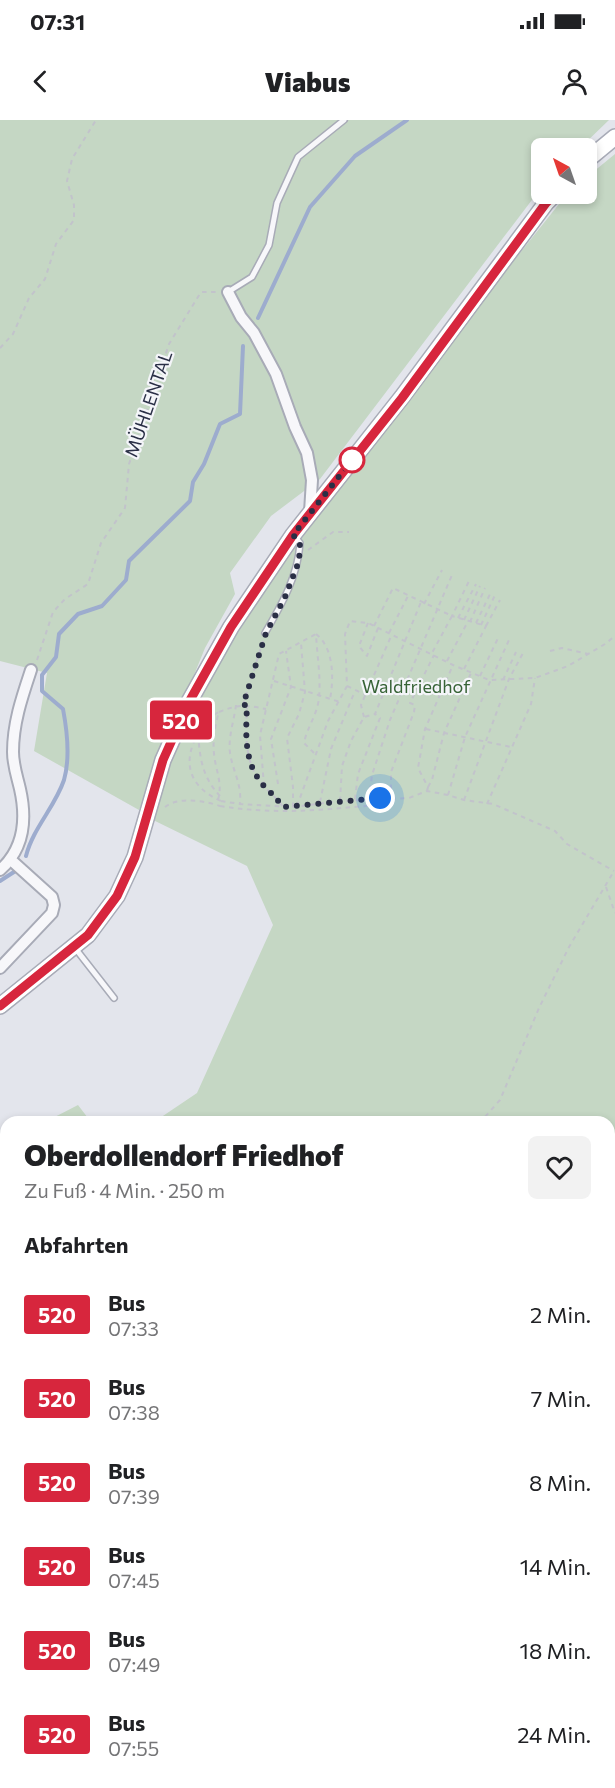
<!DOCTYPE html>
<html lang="de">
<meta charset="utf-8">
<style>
:root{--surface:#fff;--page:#f2f2f2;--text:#202124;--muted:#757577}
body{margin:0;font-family:Commissioner,sans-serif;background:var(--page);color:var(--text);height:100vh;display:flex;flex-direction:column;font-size:22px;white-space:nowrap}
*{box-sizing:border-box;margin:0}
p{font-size:20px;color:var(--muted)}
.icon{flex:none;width:33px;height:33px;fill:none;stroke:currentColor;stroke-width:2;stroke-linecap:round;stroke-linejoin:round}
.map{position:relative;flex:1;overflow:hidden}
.side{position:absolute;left:0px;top:996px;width:615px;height:672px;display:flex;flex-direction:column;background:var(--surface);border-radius:18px 18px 0 0;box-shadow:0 3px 9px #0003}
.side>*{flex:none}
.badge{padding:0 12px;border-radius:4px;font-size:21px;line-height:39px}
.needle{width:39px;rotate:320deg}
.tools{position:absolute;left:531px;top:18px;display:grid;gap:12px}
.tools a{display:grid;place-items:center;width:66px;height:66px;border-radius:9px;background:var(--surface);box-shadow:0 3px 9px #0003;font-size:30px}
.you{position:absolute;width:30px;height:30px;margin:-15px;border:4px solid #fff;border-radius:50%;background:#1a73e8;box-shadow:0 0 0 9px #1a73e833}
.map>.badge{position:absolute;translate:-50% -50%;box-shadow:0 0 0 3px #fff}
h2{padding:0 24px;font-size:22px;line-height:54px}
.round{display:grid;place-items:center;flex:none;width:63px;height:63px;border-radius:9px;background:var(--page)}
.summary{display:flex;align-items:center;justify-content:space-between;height:102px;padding:0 24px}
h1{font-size:28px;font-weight:800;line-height:45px}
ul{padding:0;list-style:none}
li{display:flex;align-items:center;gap:18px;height:84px;padding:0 24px}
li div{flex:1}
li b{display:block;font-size:22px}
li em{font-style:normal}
li .badge{min-width:66px;font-weight:700;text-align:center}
.status{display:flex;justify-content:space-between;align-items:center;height:42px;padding:0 30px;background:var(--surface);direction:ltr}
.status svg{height:16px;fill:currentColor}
header{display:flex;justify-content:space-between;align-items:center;height:78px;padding:0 24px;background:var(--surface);font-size:27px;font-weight:800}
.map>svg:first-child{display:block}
.green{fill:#c5d7c4}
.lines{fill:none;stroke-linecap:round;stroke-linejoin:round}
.stream{stroke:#9dacce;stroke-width:4}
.lane-casing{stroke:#a8abb7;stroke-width:8}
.street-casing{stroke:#a8abb7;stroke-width:14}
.secondary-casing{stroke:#a8abb7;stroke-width:18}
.path{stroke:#c2c3cb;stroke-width:2;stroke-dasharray:4.5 4.5;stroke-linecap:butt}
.lane{stroke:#f7f7fa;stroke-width:5}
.street{stroke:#f7f7fa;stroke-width:10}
.secondary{stroke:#fff;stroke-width:15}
.line-casing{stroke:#fff;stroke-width:14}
.line{stroke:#d7263d;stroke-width:9}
.walk{stroke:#2a2f46;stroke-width:6;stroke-dasharray:0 10.8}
.stop-dot{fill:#fff;stroke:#d7263d;stroke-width:3}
.labels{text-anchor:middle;stroke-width:4.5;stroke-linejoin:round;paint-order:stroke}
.street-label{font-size:18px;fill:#2a2f46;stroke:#f4f5f9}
.park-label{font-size:18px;fill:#376336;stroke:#f4f5f9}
</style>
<div class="status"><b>07:31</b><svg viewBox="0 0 49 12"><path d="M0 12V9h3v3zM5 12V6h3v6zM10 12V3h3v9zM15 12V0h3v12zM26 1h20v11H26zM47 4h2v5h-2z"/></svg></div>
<header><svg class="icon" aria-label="back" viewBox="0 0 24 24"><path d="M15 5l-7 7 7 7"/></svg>Viabus<svg class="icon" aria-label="person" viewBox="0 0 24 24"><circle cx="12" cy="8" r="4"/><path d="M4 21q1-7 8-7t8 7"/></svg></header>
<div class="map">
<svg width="615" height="1668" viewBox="0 0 615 1668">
<rect width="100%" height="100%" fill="#e3e5ec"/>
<path class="green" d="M0 0H609L580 28H542L541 68 320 359 271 396 230 453 235 474 205 528 139 690 34 631 47 553 0 541Z
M615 34V1039L609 1048V1002H154L197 973 273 805 247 746 149 698 167 642 199 573 258 472 472 193 567 74H586L587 57Z
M78 985 91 1002H45Z
M6 1023V1155L0 1152V1026Z
M609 1372H615V1668H0V1474L6 1476V1662H609Z"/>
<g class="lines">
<path class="stream" d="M258 198 310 87 355 36 407 0
M26 736C33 708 55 687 64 660 70 639 67 610 63 589L42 571V555L56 537 59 514 78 494 102 486 126 460 129 441 190 381 193 362 204 344 220 304 240 294 243 226
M0 761 17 750"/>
<g class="lane-casing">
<path id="lane" d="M228 172 252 157 269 125 277 83 298 37 344 0
M265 513C282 484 298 456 300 423L294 416
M75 828 114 878"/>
</g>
<g class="street-casing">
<path id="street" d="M228 172 241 197 254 213 276 254 295 307 307 333 312 360 310 392
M0 750C24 729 27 700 20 669 17 656 13 645 13 632 13 603 22 577 31 550
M0 848 52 793 54 785 52 777 11 740"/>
</g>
<g class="secondary-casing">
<path id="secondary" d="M586 41 615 17
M0 886 88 815 117 776 135 737 163 640 189 582 231 507 293 415 402 277 546 83 555 74"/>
</g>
<path class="path" d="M0 228 13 214 29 178 45 159 56 124 74 100V85L67 61 72 39 96 0
M308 430 333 412H349
M424 484 442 450
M458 498 476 464
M464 500 480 466
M470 502 485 468
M368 503 359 526 367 536 378 508
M476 503 491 472
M481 505 495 475
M374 506 393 468 452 496 432 533
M486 506 500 480
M389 513 408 476
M316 514C334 528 334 559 330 579
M550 531 562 528 588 534
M37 540 53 492 65 479 88 464 101 423 125 388 129 344 169 224 201 172H218
M447 541 466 505
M464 549 486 506 452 496 469 461
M480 556 499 516
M503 560 516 532
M274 561 340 582
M347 566 366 575
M236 585C234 601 228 617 230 633 233 652 242 664 240 684
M243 585 263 521
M247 585C246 613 243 643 264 666 270 673 277 678 283 687
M219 592C239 584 245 585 266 589
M364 597 361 585 392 514
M426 609 511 627
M198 614C200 638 202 657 220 676
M314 633 304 623C307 607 318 594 319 577 321 557 317 535 316 514
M278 664 271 619 291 567 286 531
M264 666 260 615 279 534 316 514
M428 667 432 660 444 613 471 553
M427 671 428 667 418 648 425 609 453 545
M448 675 465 617 509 520
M391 678V652L414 592 415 585 410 583 434 535
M355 679 358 654 380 598 375 594 421 482
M369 679 372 655 390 600 452 455
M218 680C222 666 218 656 215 641 212 625 214 608 219 592 209 597 205 603 199 612 181 642 189 667 221 681V683
M464 680 509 559 523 533
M221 681 240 684 293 687 340 681 409 678 427 671 448 675 464 680 493 684 555 711 567 724 614 751
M340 681 342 646 351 621 364 597 375 594
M320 682 331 629 355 571
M487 684 531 584 535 558
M220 686C276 695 320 690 376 685L380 678
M297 686 328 601 347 566 345 514 350 501 368 503 453 545 489 560 535 558 568 546 605 524 615 516
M165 687C179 676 205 681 220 686
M293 687V667L287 618 299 594 305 572 301 523
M606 767 615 793
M478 1002 484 998 500 980 539 888 569 827 614 751
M609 1194 615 1191
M609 1211 615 1205
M0 1258H6
M0 1337 6 1345
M0 1504 6 1505
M609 1510 615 1509"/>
<use href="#lane" class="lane"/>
<use href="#street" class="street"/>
<use href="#secondary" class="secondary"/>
</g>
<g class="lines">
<g class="line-casing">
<path id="line" d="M0 886 88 815 117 776 135 737 163 640 189 582 231 507 293 415 402 278 546 83 555 74"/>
</g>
<use href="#line" class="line"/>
<path class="walk" d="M352 340 293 415 300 423 299 441 285 477 266 513 243 585H247C246 613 243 643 264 666 271 673 277 679 283 687L380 678"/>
</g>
<circle class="stop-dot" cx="352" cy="340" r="12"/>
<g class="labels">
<g class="street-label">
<text transform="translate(149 284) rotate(-71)" y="6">MÜHLENTAL</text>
</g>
<g class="park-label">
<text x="416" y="573">Waldfriedhof</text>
</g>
</g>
</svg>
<div class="tools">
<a><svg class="needle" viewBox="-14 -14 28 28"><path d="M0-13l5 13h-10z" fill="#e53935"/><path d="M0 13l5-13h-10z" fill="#757577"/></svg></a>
</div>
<div class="you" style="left:380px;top:678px"></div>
<b class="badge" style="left:181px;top:600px;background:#d7263d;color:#fff">520</b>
<section class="side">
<div class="summary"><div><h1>Oberdollendorf Friedhof</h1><p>Zu Fuß · 4 Min. · 250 m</p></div><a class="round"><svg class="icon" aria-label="heart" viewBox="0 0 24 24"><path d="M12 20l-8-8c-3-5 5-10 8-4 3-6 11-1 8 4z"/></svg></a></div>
<h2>Abfahrten</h2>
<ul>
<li><span class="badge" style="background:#d7263d;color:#fff">520</span><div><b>Bus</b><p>07:33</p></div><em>2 Min.</em></li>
<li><span class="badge" style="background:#d7263d;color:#fff">520</span><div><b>Bus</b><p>07:38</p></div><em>7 Min.</em></li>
<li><span class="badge" style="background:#d7263d;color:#fff">520</span><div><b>Bus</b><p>07:39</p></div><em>8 Min.</em></li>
<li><span class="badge" style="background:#d7263d;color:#fff">520</span><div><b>Bus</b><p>07:45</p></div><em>14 Min.</em></li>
<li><span class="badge" style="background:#d7263d;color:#fff">520</span><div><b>Bus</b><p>07:49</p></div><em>18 Min.</em></li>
<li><span class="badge" style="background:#d7263d;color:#fff">520</span><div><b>Bus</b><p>07:55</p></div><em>24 Min.</em></li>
</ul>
</section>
</div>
